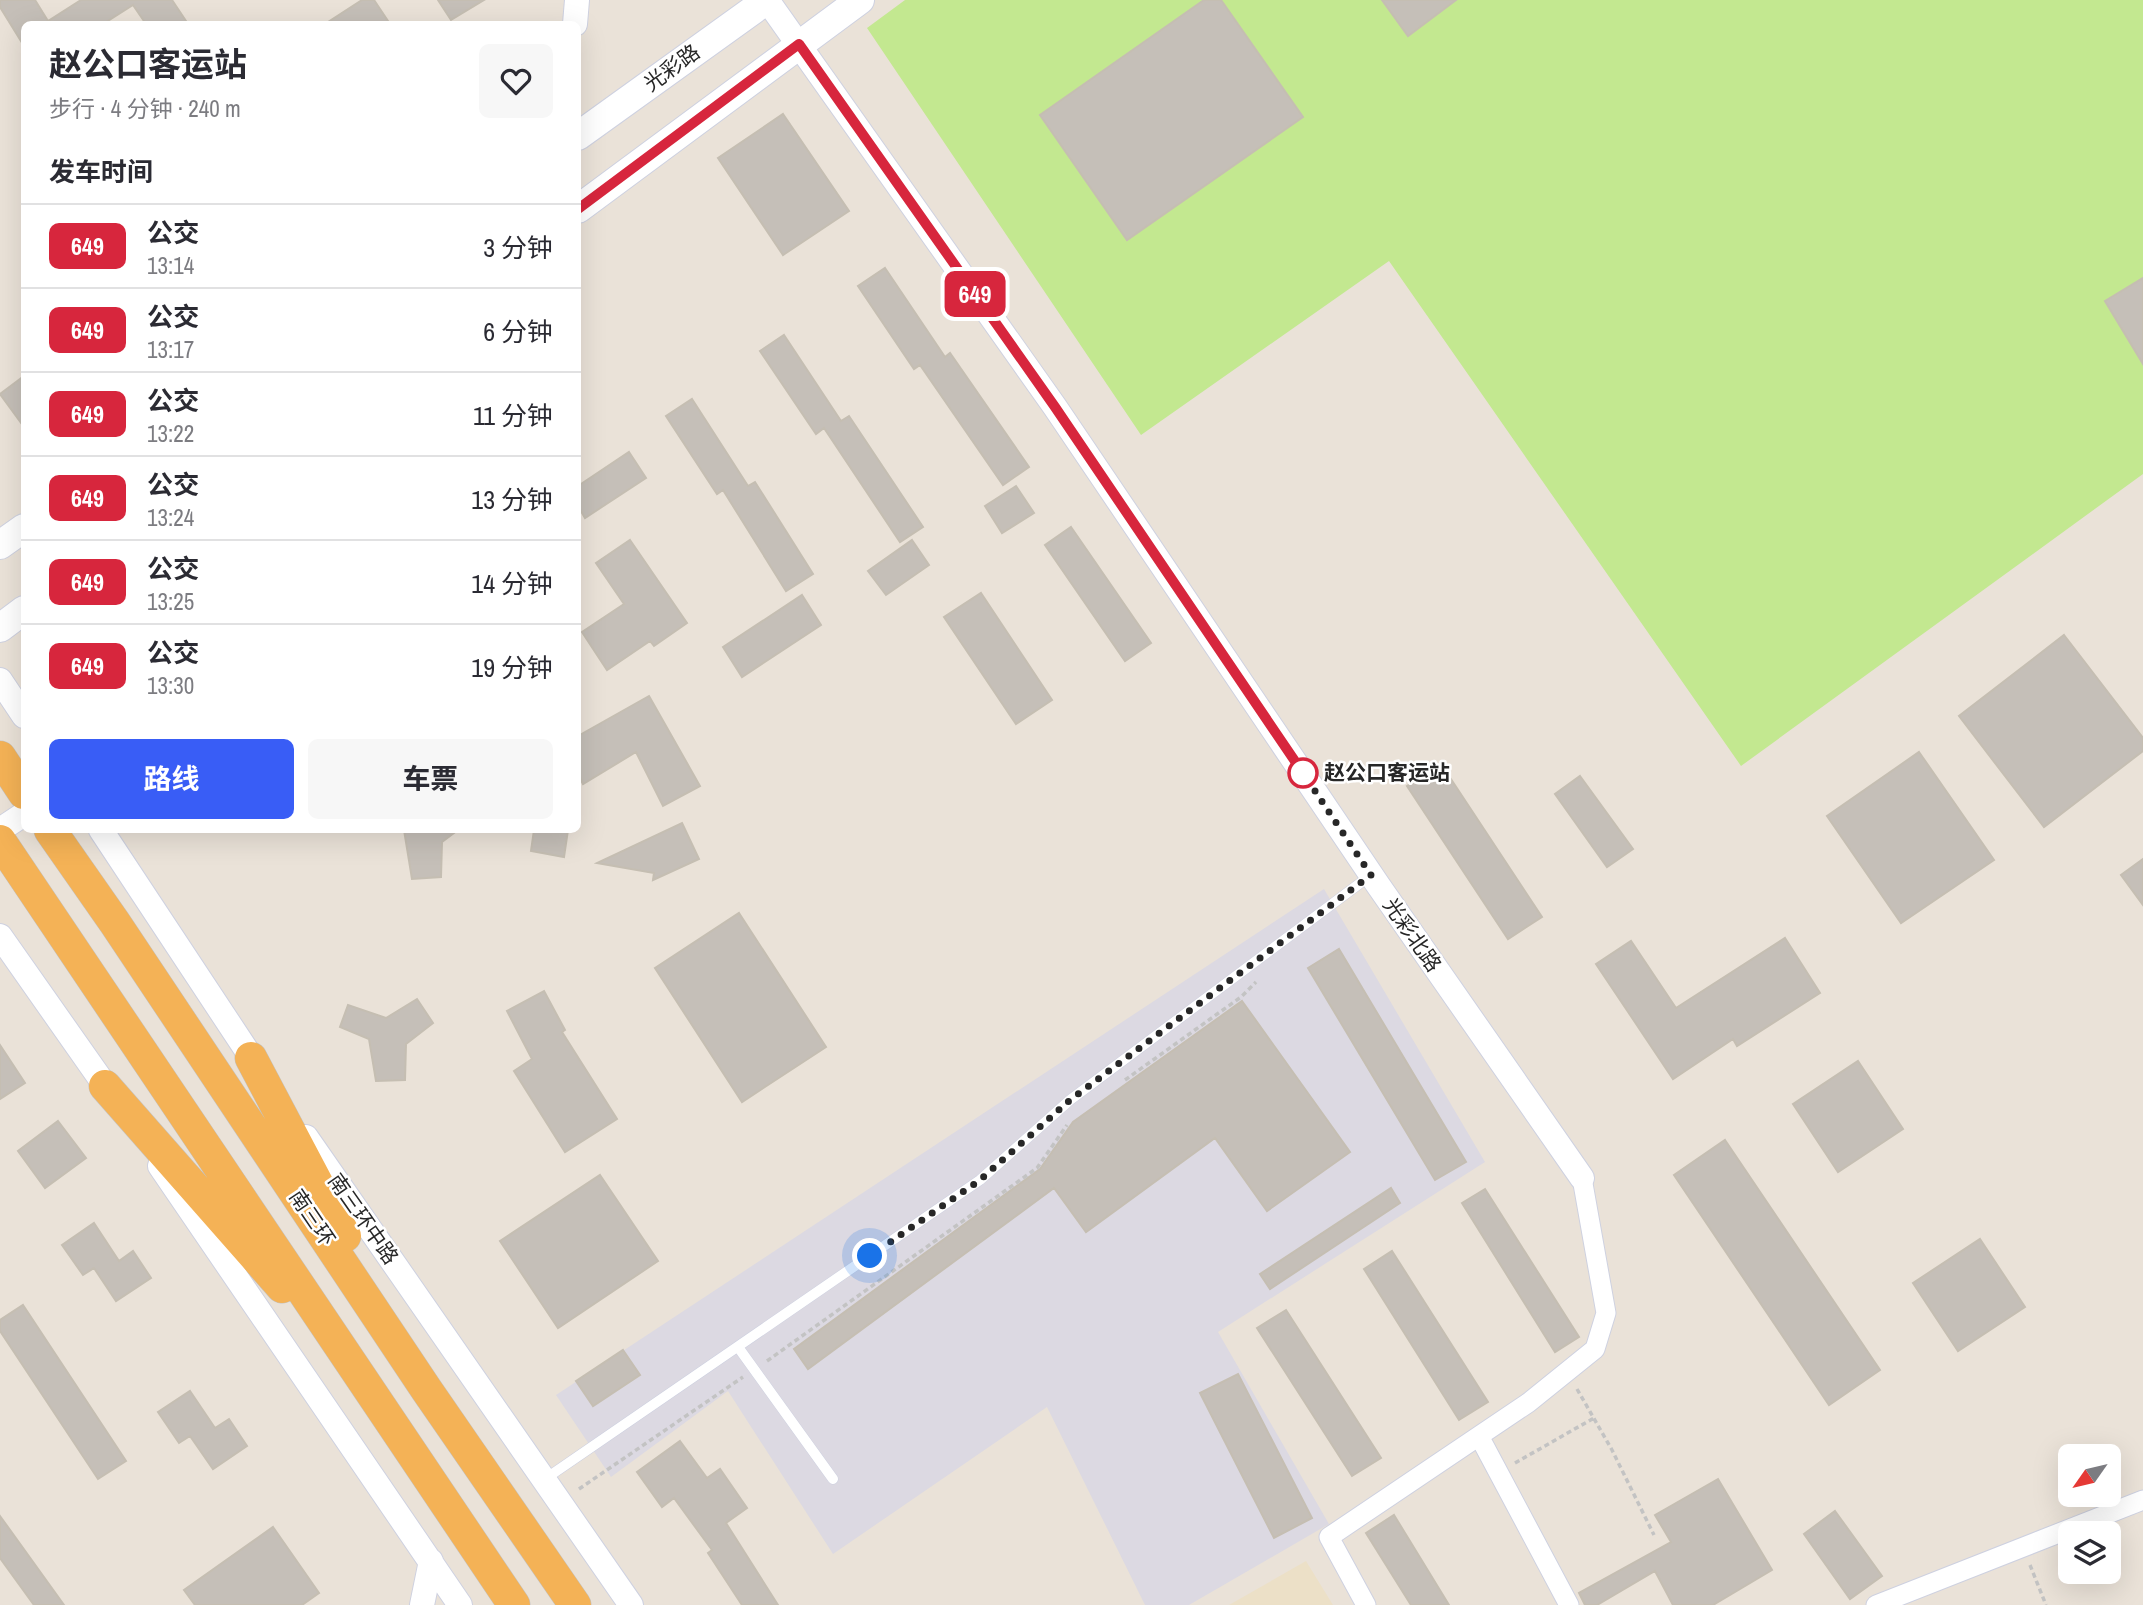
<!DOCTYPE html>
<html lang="zh">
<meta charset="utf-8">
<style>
:root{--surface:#fff;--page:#f7f7f7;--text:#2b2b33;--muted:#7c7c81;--line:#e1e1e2;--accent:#395df6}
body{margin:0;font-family:"Archivo Narrow","Noto Sans SC",sans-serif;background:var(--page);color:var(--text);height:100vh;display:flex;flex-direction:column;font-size:26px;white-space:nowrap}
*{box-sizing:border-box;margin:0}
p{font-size:23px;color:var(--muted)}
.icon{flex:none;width:38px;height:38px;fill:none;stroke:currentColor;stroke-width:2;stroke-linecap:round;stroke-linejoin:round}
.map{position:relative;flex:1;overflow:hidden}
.drawer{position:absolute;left:21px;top:21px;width:560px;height:812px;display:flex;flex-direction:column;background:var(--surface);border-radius:10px;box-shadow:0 7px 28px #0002}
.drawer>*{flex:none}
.badge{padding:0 14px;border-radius:10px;font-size:24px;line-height:46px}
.needle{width:46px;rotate:236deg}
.tools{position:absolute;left:2058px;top:1444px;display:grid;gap:14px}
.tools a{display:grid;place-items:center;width:63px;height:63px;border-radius:10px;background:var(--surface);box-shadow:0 7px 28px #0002;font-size:35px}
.you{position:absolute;width:35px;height:35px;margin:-18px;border:5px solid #fff;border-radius:50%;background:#1a73e8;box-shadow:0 0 0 10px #1a73e833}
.map>.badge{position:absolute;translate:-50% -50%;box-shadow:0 0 0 4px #fff}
h2{padding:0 28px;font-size:26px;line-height:63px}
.round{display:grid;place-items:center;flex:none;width:74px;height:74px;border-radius:10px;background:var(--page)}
.headline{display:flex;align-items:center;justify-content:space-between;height:119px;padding:0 28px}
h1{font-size:33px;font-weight:700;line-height:52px}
.primary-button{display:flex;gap:14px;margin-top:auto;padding:14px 28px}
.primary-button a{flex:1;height:80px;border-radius:10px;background:var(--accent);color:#fff;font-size:28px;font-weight:700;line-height:80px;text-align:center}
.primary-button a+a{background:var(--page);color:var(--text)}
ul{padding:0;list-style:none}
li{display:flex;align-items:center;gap:21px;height:84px;padding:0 28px;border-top:2px solid var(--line)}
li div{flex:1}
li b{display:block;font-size:26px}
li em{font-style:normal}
li .badge{min-width:77px;font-weight:700;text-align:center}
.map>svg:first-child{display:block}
.industrial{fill:#dcd9e2}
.education{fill:#ece0c7}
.pitch{fill:#c3e890}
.building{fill:#c5bfb8;stroke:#c5beb2;stroke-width:2}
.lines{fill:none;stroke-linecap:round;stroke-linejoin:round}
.service-casing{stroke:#ced1e0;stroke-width:11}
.minor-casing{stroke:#ced1e0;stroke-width:21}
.tertiary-casing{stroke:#ced1e0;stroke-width:26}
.secondary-casing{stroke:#ced1e0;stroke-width:30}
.trunk-casing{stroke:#c3c3c3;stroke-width:33}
.path{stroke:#c3c3c3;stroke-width:3.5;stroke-dasharray:5 3.5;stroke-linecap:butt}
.service{stroke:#fff;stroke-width:10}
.minor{stroke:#fff;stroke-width:19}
.tertiary{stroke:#fff;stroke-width:24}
.secondary{stroke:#fff;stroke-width:28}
.trunk{stroke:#f4b256;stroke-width:32}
.line-casing{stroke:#fff;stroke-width:16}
.line{stroke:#d7263d;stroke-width:10}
.walk{stroke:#272727;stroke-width:7;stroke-dasharray:0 12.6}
.stop-dot{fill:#fff;stroke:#d7263d;stroke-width:3.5}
.labels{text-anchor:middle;stroke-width:5;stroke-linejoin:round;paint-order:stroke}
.street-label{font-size:21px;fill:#272727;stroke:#fff}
.stop-label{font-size:21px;font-weight:bold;fill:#272727;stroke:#fff;text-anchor:start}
</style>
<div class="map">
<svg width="2143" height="1605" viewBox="0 0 2143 1605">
<rect width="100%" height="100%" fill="#eae2d8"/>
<path class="industrial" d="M1324 889 1485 1162 1218 1332 1329 1524 1189 1605H1145L1047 1407 833 1554 728 1391 611 1477 556 1395Z"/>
<path class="education" d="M1306 1561 1333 1605H1229Z"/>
<path class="pitch" d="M905 0H2143V474L1741 766 1389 261 1141 435 867 28Z"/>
<path class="building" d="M0 0H35L48 21 81 0H172L188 24H146L133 5 103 24H24V46L0 7Z
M362 0H374L390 24H325Z
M438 0H484L451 20Z
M1204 0H1221L1303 117 1127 240 1040 115Z
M1382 0H1456L1408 36Z
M783 114 849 211 783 255 718 158Z
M885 268 945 357 950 353 1029 467 1003 485 920 365 914 369 858 286Z
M2143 278V364L2105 301Z
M784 335 841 421 849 416 923 527 900 542 824 428 816 434 760 351Z
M24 376V427L0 394Z
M692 399 748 486 755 482 813 574 786 591 723 490 717 494 666 416Z
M629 452 646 478 585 518 578 506V486Z
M1016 486 1034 513 1002 533 985 506Z
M1071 527 1151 643 1125 661 1045 545Z
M630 540 687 623 654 646 650 641 607 670 582 632 624 604 596 563Z
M912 540 929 565 886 595 868 571Z
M981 593 1052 700 1016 724 944 617Z
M802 595 821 625 742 677 723 647Z
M2064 635 2143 738V751L2044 827 1959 716Z
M649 696 700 786 663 806 636 752 583 784 578 774V736Z
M1919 752 1994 860 1901 923 1827 816Z
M1441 764 1542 917 1508 939 1407 786Z
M1580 776 1633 849 1607 867 1555 794Z
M682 823 699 859 653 880 654 873 597 863Z
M404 830H458L442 842 441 877 412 879Z
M534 830H568L564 857 531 851Z
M2143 859V905L2121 875Z
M739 913 826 1047 742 1102 655 968Z
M1785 938 1820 993 1737 1046 1733 1039 1673 1079 1596 964 1631 941 1676 1008Z
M1339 949 1466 1162 1435 1180 1308 968Z
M544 991 565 1030 562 1032 617 1119 565 1152 514 1071 532 1059 507 1011Z
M417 999 433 1023 406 1044 405 1080 376 1081 369 1039 340 1027 348 1005 386 1018Z
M1242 1001 1350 1152 1267 1211 1215 1138 1086 1232 1054 1188 808 1369 794 1349 1040 1169 1073 1122Z
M0 1045 25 1083 0 1099Z
M1858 1061 1903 1129 1838 1172 1793 1104Z
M58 1121 86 1158 45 1188 18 1151Z
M1725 1140 1880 1370 1829 1405 1674 1175Z
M600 1175 658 1261 558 1328 500 1241Z
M1391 1188 1400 1203 1270 1289 1260 1274Z
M1485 1189 1579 1337 1555 1352 1462 1203Z
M94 1223 119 1261 133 1251 151 1278 116 1301 94 1268 83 1275 62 1245Z
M1980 1239 2025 1307 1958 1351 1913 1283Z
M1392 1251 1488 1402 1459 1420 1364 1269Z
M23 1305 126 1461 98 1479 0 1331V1320Z
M1286 1310 1381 1458 1352 1476 1257 1328Z
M623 1350 640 1375 593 1406 576 1381Z
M1238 1374 1312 1518 1274 1538 1200 1393Z
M190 1391 215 1428 229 1419 247 1446 213 1469 190 1436 179 1443 158 1412Z
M680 1441 707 1478 720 1469 747 1508 726 1523 778 1605H742L708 1553 712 1550 674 1498 662 1507 637 1472Z
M1718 1479 1772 1570 1713 1605H1673L1655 1571 1597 1605H1585L1579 1593 1671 1542 1655 1515Z
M1835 1511 1882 1576 1850 1599 1804 1534Z
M1394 1515 1449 1605H1411L1366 1533Z
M0 1516 64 1605H34L0 1558Z
M273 1527 319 1593 302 1605H195L184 1590Z"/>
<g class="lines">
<g class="service-casing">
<path id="service" d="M738 1347 833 1479
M545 1479 980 1180 1070 1100 1371 875"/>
</g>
<g class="minor-casing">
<path id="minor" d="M1479 1436 1569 1605
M1366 1605 1329 1537 1528 1403 1595 1349 1606 1313 1582 1178
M1876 1605 2143 1500"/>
</g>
<g class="tertiary-casing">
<path id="tertiary" d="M767 0 1055 407 1378 885 1582 1178
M575 24 577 0
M0 680 24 716
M0 830 24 814
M101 830 261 1072
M0 936 116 1101
M306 1137 631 1605
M160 1166 460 1605
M422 1605 431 1561"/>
</g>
<g class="secondary-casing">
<path id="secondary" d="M578 136 767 0
M578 209 860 0
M0 545 24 528
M0 628 24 610"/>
</g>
<g class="trunk-casing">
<path id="trunk" d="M0 757 24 793
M50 830 115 923 426 1389 575 1605
M0 841 514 1605
M251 1058 345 1236
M105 1086 282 1287"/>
</g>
<path class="path" d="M1125 1080 1241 997 1256 982
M767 1361 1037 1168 1067 1125
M1577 1389 1612 1450 1654 1535
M1515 1463 1594 1418
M579 1489 743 1377
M2030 1565 2046 1605"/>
<use href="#service" class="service"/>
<use href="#minor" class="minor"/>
<use href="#tertiary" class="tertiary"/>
<use href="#secondary" class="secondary"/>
<use href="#trunk" class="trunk"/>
</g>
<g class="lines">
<g class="line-casing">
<path id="line" d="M578 209 799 44 1055 407 1303 773"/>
</g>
<use href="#line" class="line"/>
<path class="walk" d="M870 1256 980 1180 1070 1100 1371 875 1303 773"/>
</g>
<circle class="stop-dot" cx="1303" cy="773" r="14"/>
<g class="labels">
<g class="street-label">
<text transform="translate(672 68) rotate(-36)" y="7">光彩路</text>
<text transform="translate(1412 935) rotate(55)" y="7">光彩北路</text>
<text transform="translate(312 1218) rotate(56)" y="7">南三环</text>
<text transform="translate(363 1219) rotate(55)" y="7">南三环中路</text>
</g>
<g class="stop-label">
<text x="1324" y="780">赵公口客运站</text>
</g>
</g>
</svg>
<div class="tools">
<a><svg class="needle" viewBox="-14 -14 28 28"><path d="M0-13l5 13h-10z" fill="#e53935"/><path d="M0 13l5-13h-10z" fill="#7c7c81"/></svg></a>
<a><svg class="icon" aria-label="layers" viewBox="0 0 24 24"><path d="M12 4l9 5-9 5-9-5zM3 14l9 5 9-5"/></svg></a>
</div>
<div class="you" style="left:870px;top:1256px"></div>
<b class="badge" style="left:975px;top:294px;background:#d7263d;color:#fff">649</b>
<section class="drawer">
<div class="headline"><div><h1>赵公口客运站</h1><p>步行 · 4 分钟 · 240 m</p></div><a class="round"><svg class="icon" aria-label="heart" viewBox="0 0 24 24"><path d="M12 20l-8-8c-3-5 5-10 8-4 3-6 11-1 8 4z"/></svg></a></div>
<h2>发车时间</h2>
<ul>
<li><span class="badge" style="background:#d7263d;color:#fff">649</span><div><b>公交</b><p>13:14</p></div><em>3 分钟</em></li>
<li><span class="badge" style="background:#d7263d;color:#fff">649</span><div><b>公交</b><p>13:17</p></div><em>6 分钟</em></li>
<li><span class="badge" style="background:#d7263d;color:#fff">649</span><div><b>公交</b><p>13:22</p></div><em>11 分钟</em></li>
<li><span class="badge" style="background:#d7263d;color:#fff">649</span><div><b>公交</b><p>13:24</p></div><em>13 分钟</em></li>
<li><span class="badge" style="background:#d7263d;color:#fff">649</span><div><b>公交</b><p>13:25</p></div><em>14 分钟</em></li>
<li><span class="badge" style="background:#d7263d;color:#fff">649</span><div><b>公交</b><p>13:30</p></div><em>19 分钟</em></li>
</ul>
<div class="primary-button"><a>路线</a><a>车票</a></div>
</section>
</div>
